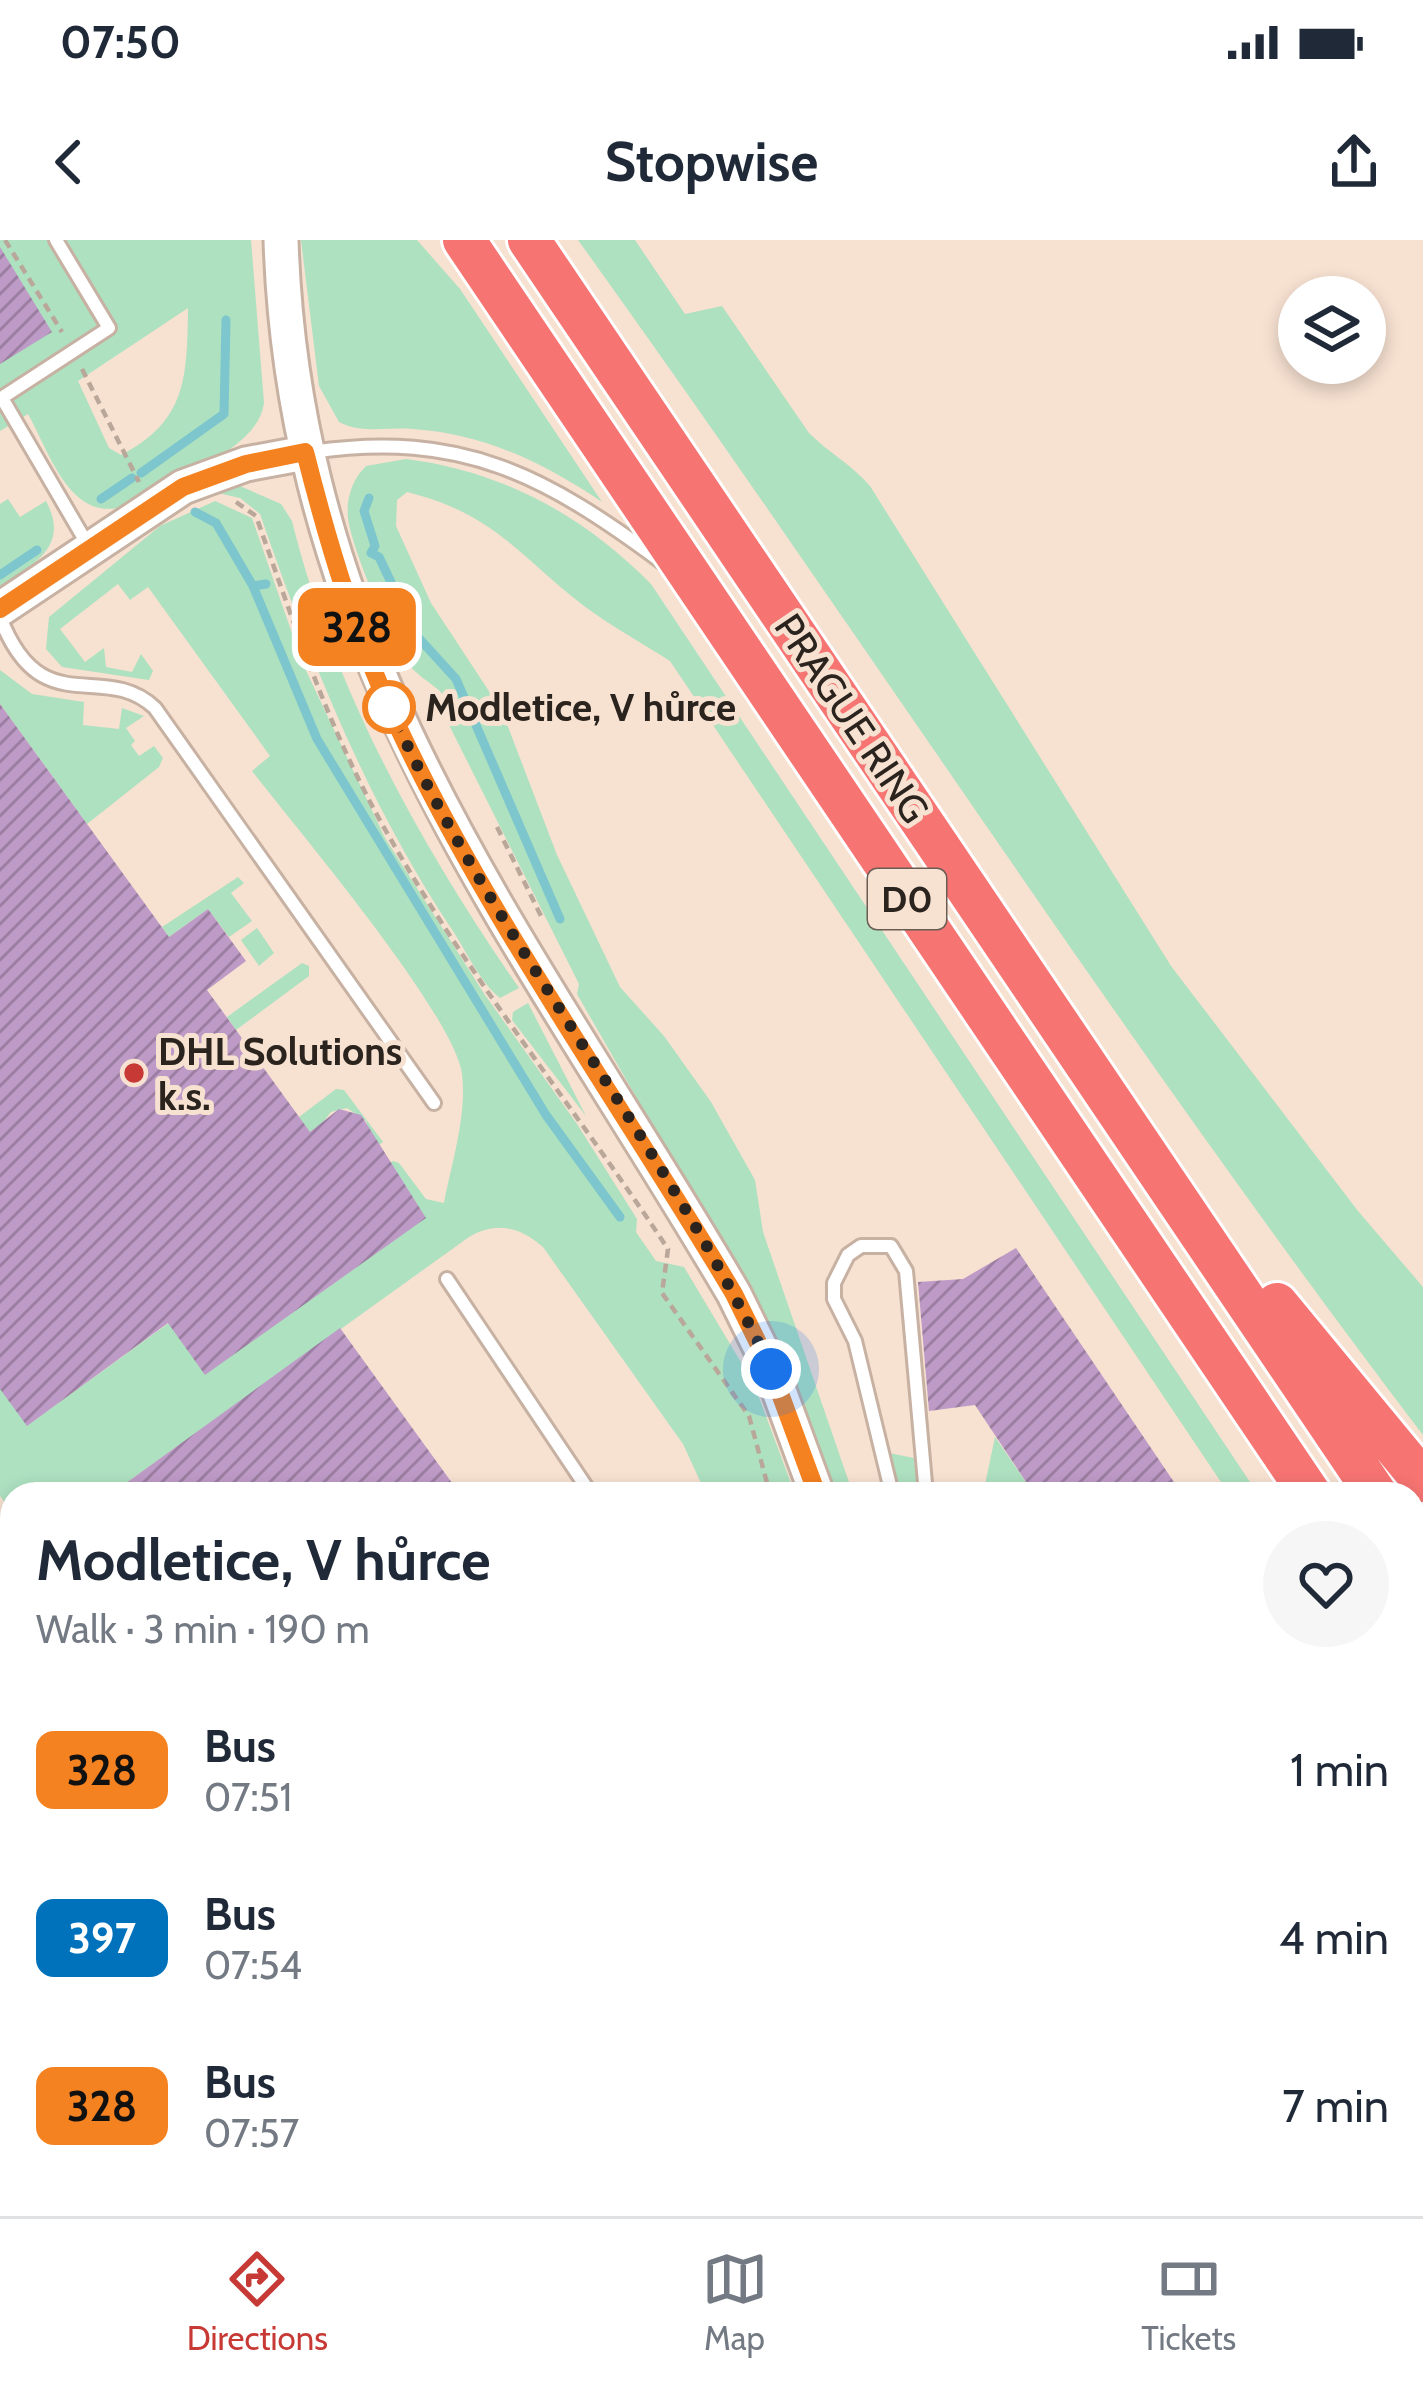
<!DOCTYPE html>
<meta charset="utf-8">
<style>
:root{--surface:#fff;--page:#f6f6f7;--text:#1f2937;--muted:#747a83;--line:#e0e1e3;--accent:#c73934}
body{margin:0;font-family:Cabin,sans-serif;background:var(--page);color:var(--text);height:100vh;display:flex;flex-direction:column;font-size:45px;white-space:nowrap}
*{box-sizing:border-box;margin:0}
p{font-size:39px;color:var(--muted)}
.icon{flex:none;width:66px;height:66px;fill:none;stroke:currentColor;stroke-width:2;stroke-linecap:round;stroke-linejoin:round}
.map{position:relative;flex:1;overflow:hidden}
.details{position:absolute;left:0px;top:1242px;width:1425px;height:735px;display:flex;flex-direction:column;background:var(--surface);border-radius:36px 36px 0 0;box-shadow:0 6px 18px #0003}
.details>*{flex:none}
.badge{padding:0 24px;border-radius:18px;font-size:42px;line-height:78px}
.buttons{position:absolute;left:1278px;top:36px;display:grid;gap:24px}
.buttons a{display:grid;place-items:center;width:108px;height:108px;border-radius:50%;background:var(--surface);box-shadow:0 6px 18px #0003;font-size:60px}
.you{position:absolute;width:60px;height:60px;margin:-30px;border:9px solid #fff;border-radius:50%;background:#1a73e8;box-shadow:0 0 0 18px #1a73e833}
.map>.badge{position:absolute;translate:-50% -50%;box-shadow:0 0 0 6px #fff}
.round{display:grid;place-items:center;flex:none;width:126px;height:126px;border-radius:63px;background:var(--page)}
.summary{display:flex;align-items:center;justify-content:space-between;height:204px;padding:0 36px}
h1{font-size:57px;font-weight:800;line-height:90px}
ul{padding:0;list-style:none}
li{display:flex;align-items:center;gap:36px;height:168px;padding:0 36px}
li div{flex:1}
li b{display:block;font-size:45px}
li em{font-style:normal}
li .badge{min-width:132px;font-weight:700;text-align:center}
.status{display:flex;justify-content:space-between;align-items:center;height:84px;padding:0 60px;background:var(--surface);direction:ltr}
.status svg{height:33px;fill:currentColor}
header{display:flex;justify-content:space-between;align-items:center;height:156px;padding:0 36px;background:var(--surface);font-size:54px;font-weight:800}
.tabs{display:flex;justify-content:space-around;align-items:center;height:168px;border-top:3px solid var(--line);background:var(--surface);font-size:33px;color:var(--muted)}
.tabs a{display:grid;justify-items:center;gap:6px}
.tabs .current{color:var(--accent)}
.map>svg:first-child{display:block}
.grass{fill:#ade1c0;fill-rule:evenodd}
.forest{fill:url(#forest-crowns)}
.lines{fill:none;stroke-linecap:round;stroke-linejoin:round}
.stream{stroke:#7dc6cd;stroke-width:9}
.building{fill:url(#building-hatch)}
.lane-casing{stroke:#c7b1a2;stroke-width:18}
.secondary-casing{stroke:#c7b1a2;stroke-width:39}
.highway-casing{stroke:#fff;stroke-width:48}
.path{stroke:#b9a79a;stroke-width:4.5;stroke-dasharray:9 6;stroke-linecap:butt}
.lane{stroke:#fff;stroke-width:12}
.secondary{stroke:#fff;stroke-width:33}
.highway{stroke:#f67472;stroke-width:42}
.line-casing{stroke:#fff;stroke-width:27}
.line{stroke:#f58220;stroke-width:18}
.walk{stroke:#2b231d;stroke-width:12;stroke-dasharray:0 21.6}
.stop-dot{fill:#fff;stroke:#f58220;stroke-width:6}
.poi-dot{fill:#c73934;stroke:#f7e1d1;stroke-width:4.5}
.labels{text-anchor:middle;stroke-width:10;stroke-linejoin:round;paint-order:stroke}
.shield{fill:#f7e1d1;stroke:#685c53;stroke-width:3}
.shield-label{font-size:36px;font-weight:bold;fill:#2b231d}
.stop-label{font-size:39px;font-weight:bold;fill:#2b231d;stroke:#f7e1d1;text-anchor:start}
.street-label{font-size:39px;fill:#2b231d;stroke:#f7e1d1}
.poi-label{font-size:39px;font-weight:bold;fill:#2b231d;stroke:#f7e1d1;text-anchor:start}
</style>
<div class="status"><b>07:50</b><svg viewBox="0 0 49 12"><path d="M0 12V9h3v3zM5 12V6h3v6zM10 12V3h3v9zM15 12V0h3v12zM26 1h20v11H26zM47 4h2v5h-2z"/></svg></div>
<header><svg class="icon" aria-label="back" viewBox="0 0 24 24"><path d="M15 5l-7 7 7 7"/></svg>Stopwise<svg class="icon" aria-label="share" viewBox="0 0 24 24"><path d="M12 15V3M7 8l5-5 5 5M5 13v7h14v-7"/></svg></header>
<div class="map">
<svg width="1423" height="1976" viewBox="0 0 1423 1976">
<defs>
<pattern id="forest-crowns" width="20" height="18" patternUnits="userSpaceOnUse" patternTransform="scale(3)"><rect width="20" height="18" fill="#ade1c0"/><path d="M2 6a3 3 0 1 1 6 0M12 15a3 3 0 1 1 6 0" fill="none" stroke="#95c1a5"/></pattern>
<pattern id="building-hatch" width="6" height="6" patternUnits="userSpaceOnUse" patternTransform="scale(3)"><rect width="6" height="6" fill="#be9bc7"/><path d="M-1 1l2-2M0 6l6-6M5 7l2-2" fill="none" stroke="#9b7ea1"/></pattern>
</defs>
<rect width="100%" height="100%" fill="#f7e1d1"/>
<path class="grass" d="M0 0H251L264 163C258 213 162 242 122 267 69 281 49 211 28 174L0 191ZM188 68C187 137 187 181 121 215L109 208 78 141Z
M301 0H417L460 49 602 262C544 223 485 194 413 189 388 187 362 194 339 182L319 146Z
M578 0H635L685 74 722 66 809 193C829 213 851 224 870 246L1171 726 1358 971 1423 1047V1195C1127 807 863 396 578 0Z
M406 219C502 231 583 275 651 344L1258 1254H1229L670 421C642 403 611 386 584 366 518 315 495 274 407 252L397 260 396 286 431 363 502 471 557 615 620 747 664 796 711 862 755 940 763 992 853 1254H834L786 1118 577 754 579 744 449 485C457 451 428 447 411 427 392 406 351 306 348 278 346 258 352 240 366 226Z
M240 246 281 264 292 281C334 450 420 605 519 748L500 758C481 743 467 713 453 691 366 561 311 421 260 274L240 258 214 252Z
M8 259 20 277 46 261C70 306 35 324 0 346V264Z
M215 261 252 278 302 422 385 598 485 755 577 884 637 979 636 992 656 1021 684 1027 754 1144 795 1254H706L683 1204 543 1007C520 987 497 981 469 997L111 1254H12V1313L0 1299V1279L11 1271 0 1256V1148L28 1185 351 951 299 877 336 849 344 850 383 902 360 918 372 935 393 921 399 923 426 959 444 963C452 922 467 875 462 834 454 774 296 588 252 531L270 516 148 347 130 360 118 344 60 389 85 422 104 408 106 427 132 432 141 414 153 431 149 440 62 427 46 409 49 377 160 286ZM347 868 366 881 370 896 320 886 331 872Z
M0 430 32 454 84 462 83 485 119 489 122 468 144 476 126 488 135 501 131 505 139 516 154 506 163 518 159 527 87 584 0 464Z
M238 637 244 643 231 653 252 681 229 697 208 669 169 697 162 687Z
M257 688 274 713 259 726 241 700Z
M302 723 309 726V736L236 790 227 777Z
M528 763 586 876 512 780 513 772Z
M995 1197 1030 1248 1021 1254H983Z
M889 1213 914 1218 918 1254H901Z
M187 1965H328L331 1976H190Z
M810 1965H893L895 1976H813Z
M958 1965H1252L1259 1976H959Z"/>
<path class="forest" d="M0 1299 12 1313V1445L0 1431Z
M12 1965H83L80 1976H6Z"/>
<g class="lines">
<path class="stream" d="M141 233 224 174 226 80
M369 258 364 271 375 306 371 313 379 317 416 395 456 439 560 679
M101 259 132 238
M195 272 216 283 253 346 266 344
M0 335 37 310
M253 346 317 499 546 875 620 977
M0 1340 12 1356
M42 1976 46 1965"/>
</g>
<path class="building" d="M0 7 52 92 0 124Z
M0 464 169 697 208 669 246 721 207 750 310 892 339 869 361 875 426 978 205 1135 168 1083 27 1186 0 1149Z
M1016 1008 1182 1254H1034L975 1165 929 1171 918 1042 963 1039Z
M340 1088 460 1254H111Z"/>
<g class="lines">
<g class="lane-casing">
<path id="lane" d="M2 158 89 307
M0 159 109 88 56 0
M312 212C462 190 546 236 663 323
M0 377C41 485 103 419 155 468L434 863
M447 1039 591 1254
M892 1254 855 1101 834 1059V1043L848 1015 861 1006H891L906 1031 926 1254
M1413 1780 1423 1793
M1413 1959 1423 1972
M1299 1965 1308 1976
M467 1976 481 1965"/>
</g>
<g class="secondary-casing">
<path id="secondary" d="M281 0C294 423 530 706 734 1054L771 1129 817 1254
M0 369 183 247 246 224 305 213
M917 1965 919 1976"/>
</g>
<g class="highway-casing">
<path id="highway" d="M464 0 1310 1254
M529 0 1376 1254
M1277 1064 1423 1241
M1413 1309 1423 1323
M1413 1407 1423 1422"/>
</g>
<path class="path" d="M5 0 62 92
M82 129 139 242
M236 262 256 276C295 386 331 497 390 598 472 742 577 871 668 1009L662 1053 749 1176 770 1254
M497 587 542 678
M358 1965 364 1976
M603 1965 606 1976
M333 1966 338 1965
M94 1976 118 1965"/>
<use href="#lane" class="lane"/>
<use href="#secondary" class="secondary"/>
<use href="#highway" class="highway"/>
</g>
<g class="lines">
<g class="line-casing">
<path id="line" d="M0 369 183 247 246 224 305 212C329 307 357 400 399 489 489 680 625 870 734 1054L771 1129 817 1254"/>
</g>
<use href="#line" class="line"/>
<path class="walk" d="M389 467 385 457C489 694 661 895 771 1129"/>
</g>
<circle class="stop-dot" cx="389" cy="467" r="24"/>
<circle class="poi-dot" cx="134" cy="833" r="12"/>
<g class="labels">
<rect class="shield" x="868" y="629" width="78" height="60" rx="9"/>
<g class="shield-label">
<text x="907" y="672">D0</text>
</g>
<g class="stop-label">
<text x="425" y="481">Modletice, V hůrce</text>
</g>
<g class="street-label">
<text transform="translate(852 478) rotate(56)" y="14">PRAGUE RING</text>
</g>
<g class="poi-label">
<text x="158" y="825">DHL Solutions<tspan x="158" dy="45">k.s.</tspan></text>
</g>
</g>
</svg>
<div class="buttons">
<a><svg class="icon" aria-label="layers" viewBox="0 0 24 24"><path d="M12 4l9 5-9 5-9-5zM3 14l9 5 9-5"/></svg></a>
</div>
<div class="you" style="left:771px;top:1129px"></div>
<b class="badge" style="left:357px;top:387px;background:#f58220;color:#111">328</b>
<section class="details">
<div class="summary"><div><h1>Modletice, V hůrce</h1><p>Walk · 3 min · 190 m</p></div><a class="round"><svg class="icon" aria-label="heart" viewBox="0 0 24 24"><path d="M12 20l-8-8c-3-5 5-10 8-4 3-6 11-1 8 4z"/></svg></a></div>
<ul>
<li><span class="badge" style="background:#f58220;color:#111">328</span><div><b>Bus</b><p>07:51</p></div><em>1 min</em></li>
<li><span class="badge" style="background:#0072bc;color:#fff">397</span><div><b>Bus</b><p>07:54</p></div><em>4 min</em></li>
<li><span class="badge" style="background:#f58220;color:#111">328</span><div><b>Bus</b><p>07:57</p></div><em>7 min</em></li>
</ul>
</section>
</div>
<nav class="tabs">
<a class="current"><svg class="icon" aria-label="directions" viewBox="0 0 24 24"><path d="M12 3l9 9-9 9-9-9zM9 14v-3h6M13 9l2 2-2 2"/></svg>Directions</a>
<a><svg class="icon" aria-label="map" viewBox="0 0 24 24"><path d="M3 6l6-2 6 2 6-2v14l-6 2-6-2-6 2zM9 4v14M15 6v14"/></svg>Map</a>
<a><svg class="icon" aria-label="tickets" viewBox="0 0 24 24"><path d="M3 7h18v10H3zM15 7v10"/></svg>Tickets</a>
</nav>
